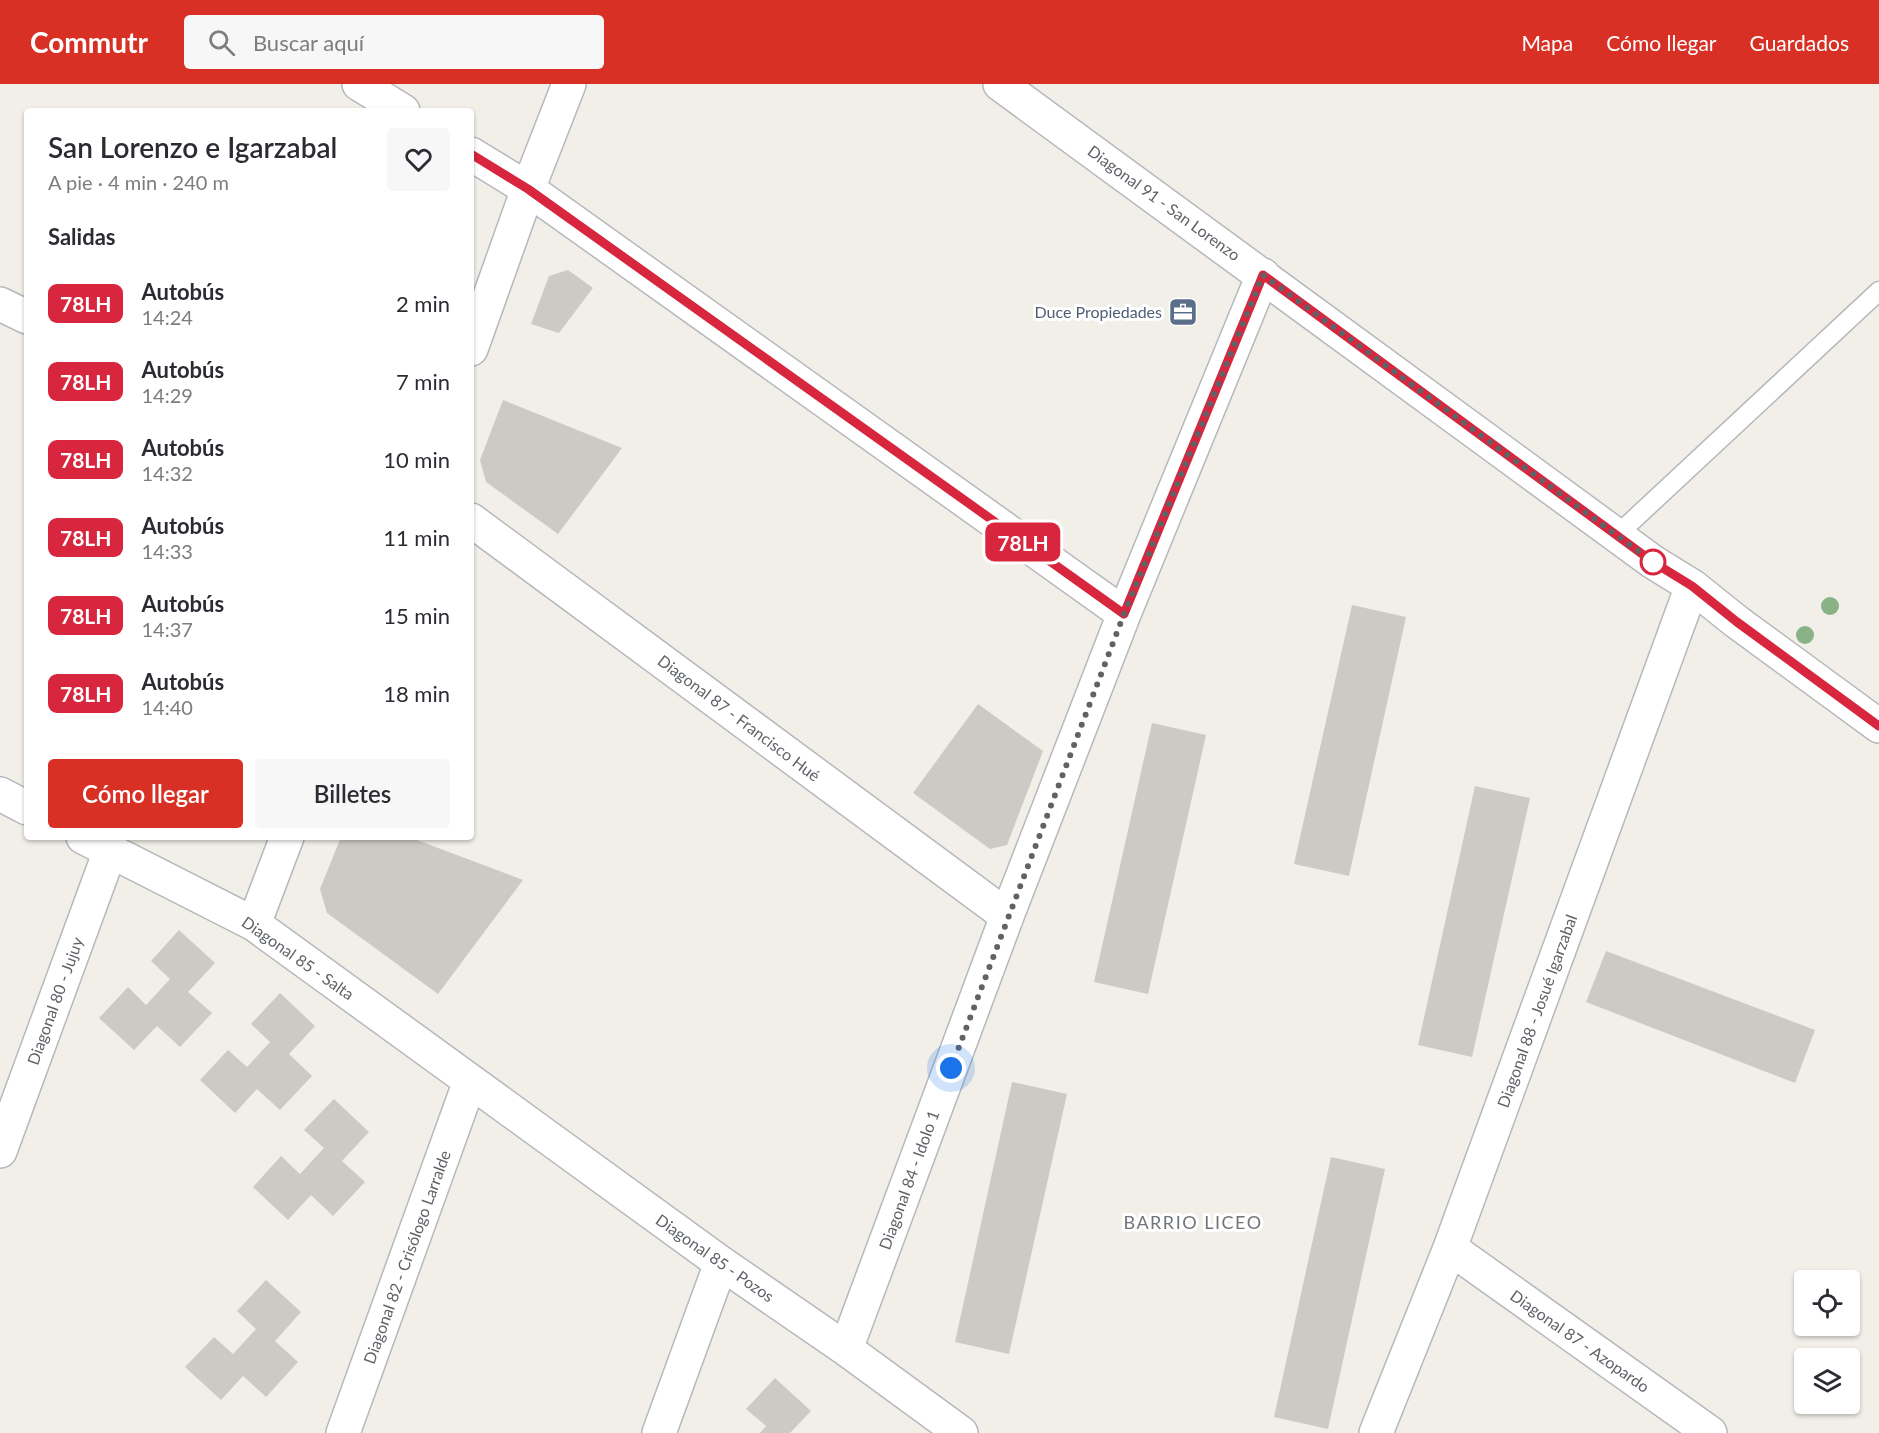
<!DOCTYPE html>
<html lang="es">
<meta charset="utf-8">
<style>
:root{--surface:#fff;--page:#f7f7f7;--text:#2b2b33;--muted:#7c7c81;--accent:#d93025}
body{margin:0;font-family:Lato,sans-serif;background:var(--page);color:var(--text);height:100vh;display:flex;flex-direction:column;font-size:22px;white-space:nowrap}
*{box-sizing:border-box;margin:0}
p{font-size:20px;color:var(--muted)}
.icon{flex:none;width:33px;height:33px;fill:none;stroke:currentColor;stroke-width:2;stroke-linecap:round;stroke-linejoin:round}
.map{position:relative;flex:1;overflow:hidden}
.drawer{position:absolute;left:24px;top:24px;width:450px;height:732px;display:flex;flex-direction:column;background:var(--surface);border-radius:6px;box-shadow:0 2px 4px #0004}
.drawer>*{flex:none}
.badge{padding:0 12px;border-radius:9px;font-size:21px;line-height:39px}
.buttons{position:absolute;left:1794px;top:1186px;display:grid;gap:12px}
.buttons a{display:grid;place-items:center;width:66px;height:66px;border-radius:6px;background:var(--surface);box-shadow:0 2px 4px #0004;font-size:30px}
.you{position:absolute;width:30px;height:30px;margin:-15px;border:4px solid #fff;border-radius:50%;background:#1a73e8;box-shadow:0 0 0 9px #1a73e833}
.map>.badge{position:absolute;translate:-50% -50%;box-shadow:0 0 0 3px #fff}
h2{padding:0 24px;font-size:22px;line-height:54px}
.round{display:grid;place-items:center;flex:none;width:63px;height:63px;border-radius:6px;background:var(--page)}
.head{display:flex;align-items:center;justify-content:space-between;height:102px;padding:0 24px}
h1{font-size:28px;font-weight:600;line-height:45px}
.action{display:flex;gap:12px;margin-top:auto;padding:12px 24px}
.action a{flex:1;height:69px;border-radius:6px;background:var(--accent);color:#fff;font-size:24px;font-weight:600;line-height:69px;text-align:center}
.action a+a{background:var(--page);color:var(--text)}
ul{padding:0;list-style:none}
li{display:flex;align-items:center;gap:18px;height:78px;padding:0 24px}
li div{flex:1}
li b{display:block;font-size:22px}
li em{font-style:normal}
li .badge{min-width:66px;font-weight:700;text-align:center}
header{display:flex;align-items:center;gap:36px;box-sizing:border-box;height:84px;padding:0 30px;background:var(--accent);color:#fff}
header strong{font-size:28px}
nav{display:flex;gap:33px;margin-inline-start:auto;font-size:21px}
.search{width:420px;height:54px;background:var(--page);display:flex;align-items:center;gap:15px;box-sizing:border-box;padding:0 21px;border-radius:6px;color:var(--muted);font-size:22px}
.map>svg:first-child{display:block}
.building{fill:#cccac5}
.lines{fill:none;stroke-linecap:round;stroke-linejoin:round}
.service-casing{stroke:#b5b8bc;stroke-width:21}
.minor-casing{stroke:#b5b8bc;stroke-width:36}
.service{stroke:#fff;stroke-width:18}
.minor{stroke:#fff;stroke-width:33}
.tree{fill:#89b387}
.line-casing{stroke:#fff;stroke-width:14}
.line{stroke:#d7263d;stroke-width:9}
.walk{stroke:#5f6368;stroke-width:6;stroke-dasharray:0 10.8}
.stop-dot{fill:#fff;stroke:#d7263d;stroke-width:3}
.labels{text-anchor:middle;stroke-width:6;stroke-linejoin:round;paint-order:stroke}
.street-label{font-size:16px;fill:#5f6368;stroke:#fff}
.service-label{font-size:16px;fill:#4e5e75;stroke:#fff;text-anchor:end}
.neighbourhood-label{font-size:18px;letter-spacing:1.5px;fill:#70757a;stroke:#fff}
</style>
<header>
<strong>Commutr</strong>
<div class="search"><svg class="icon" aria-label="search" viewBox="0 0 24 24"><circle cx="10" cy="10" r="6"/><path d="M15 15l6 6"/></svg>Buscar aquí</div>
<nav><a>Mapa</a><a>Cómo llegar</a><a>Guardados</a></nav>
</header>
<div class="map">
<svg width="1879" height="1349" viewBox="0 0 1879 1349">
<rect width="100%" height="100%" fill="#f1efe8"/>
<path class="building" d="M568 186 593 204 559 249 531 240 549 192Z
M503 316 622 364 558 450 486 398 480 376Z
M1352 521 1406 533 1349 792 1294 780Z
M978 620 1043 667 1007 761 990 765 913 709Z
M1152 639 1206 651 1148 910 1094 898Z
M1475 702 1530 714 1472 973 1418 961Z
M341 753H409L523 796 438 910 327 829 320 805Z
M179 846 215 879 188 908 212 929 180 963 157 942 134 966 99 934 128 903 146 921 170 895 151 877Z
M1606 867 1815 946 1795 999 1586 918Z
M280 909 315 942 289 970 312 992 280 1026 257 1005 235 1029 200 996 228 966 247 983 270 958 251 940Z
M1012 998 1067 1010 1009 1270 955 1258Z
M334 1015 369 1048 342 1077 365 1098 333 1132 311 1111 288 1136 253 1103 281 1072 300 1090 324 1064 304 1046Z
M1331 1073 1385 1085 1328 1345 1274 1333Z
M266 1196 301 1228 275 1257 298 1278 266 1313 243 1292 221 1316 185 1283 214 1253 233 1270 256 1245 237 1227Z
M775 1294 811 1327 790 1349H760L766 1342 746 1325Z"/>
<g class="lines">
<g class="service-casing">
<path id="service" d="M1617 451 1879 207"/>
</g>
<g class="minor-casing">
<path id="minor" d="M359 0 403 27
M1000 0 1653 478 1692 502 1737 538 1879 642
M471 70 528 105 1124 530
M0 220 27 233
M471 265 528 105 569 0
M471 436 1007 832
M0 710 27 724
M83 753 254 840 721 1179 846 1265 961 1349
M254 840 287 753
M0 1067 110 767
M1450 1164 1710 1349
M846 1265 1007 832 1124 530 1263 191
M343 1349 470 997
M659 1349 721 1179
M1376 1349 1450 1164 1692 502"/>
</g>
<use href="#service" class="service"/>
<use href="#minor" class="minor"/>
</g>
<g class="tree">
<circle cx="1830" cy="522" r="9"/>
<circle cx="1805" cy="551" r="9"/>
</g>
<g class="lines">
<g class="line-casing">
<path id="line" d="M471 70 528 105 1124 530 1263 191 1653 478 1692 502 1737 538 1879 642"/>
</g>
<use href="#line" class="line"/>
<path class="walk" d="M951 984 1124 530 1263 191 1653 478"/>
</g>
<defs>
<g id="office-square" transform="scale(1.5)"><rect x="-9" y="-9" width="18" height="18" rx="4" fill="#5c6f8a" stroke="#fff"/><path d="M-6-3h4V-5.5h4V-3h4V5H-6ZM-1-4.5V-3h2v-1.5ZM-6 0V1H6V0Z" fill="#fff"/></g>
</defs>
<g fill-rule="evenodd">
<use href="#office-square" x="1183" y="228"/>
</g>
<circle class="stop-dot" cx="1653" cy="478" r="12"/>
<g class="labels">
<g class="street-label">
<text transform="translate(1164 119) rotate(36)" y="6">Diagonal 91 - San Lorenzo</text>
<text transform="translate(739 634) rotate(37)" y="6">Diagonal 87 - Francisco Hué</text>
<text transform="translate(298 874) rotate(35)" y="6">Diagonal 85 - Salta</text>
<text transform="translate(55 917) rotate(-70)" y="6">Diagonal 80 - Jujuy</text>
<text transform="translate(1537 927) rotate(-70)" y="6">Diagonal 88 - Josué Igarzabal</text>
<text transform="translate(909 1096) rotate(-70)" y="6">Diagonal 84 - Idolo 1</text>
<text transform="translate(407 1173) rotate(-70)" y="6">Diagonal 82 - Crisólogo Larralde</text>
<text transform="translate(715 1174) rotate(35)" y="6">Diagonal 85 - Pozos</text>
<text transform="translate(1580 1257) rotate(35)" y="6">Diagonal 87 - Azopardo</text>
</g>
<g class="service-label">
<text x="1162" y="234">Duce Propiedades</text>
</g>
<g class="neighbourhood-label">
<text x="1193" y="1145">BARRIO LICEO</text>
</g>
</g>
</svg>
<div class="buttons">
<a><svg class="icon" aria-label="locate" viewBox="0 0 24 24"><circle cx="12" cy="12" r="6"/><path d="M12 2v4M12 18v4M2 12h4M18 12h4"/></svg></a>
<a><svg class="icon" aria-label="layers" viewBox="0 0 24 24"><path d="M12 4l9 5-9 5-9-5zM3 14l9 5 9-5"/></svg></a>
</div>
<div class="you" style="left:951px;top:984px"></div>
<b class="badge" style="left:1023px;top:458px;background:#d7263d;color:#fff">78LH</b>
<section class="drawer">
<div class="head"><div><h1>San Lorenzo e Igarzabal</h1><p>A pie · 4 min · 240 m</p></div><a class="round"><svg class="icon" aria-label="heart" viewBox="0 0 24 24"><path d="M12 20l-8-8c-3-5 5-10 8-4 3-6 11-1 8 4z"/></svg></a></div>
<h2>Salidas</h2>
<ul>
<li><span class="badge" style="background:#d7263d;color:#fff">78LH</span><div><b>Autobús</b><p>14:24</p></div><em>2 min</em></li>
<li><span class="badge" style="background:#d7263d;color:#fff">78LH</span><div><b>Autobús</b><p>14:29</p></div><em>7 min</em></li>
<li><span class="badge" style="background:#d7263d;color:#fff">78LH</span><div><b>Autobús</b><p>14:32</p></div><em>10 min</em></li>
<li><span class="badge" style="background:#d7263d;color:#fff">78LH</span><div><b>Autobús</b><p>14:33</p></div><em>11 min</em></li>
<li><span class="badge" style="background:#d7263d;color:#fff">78LH</span><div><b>Autobús</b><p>14:37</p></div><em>15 min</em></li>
<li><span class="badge" style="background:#d7263d;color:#fff">78LH</span><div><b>Autobús</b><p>14:40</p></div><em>18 min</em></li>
</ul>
<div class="action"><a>Cómo llegar</a><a>Billetes</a></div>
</section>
</div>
